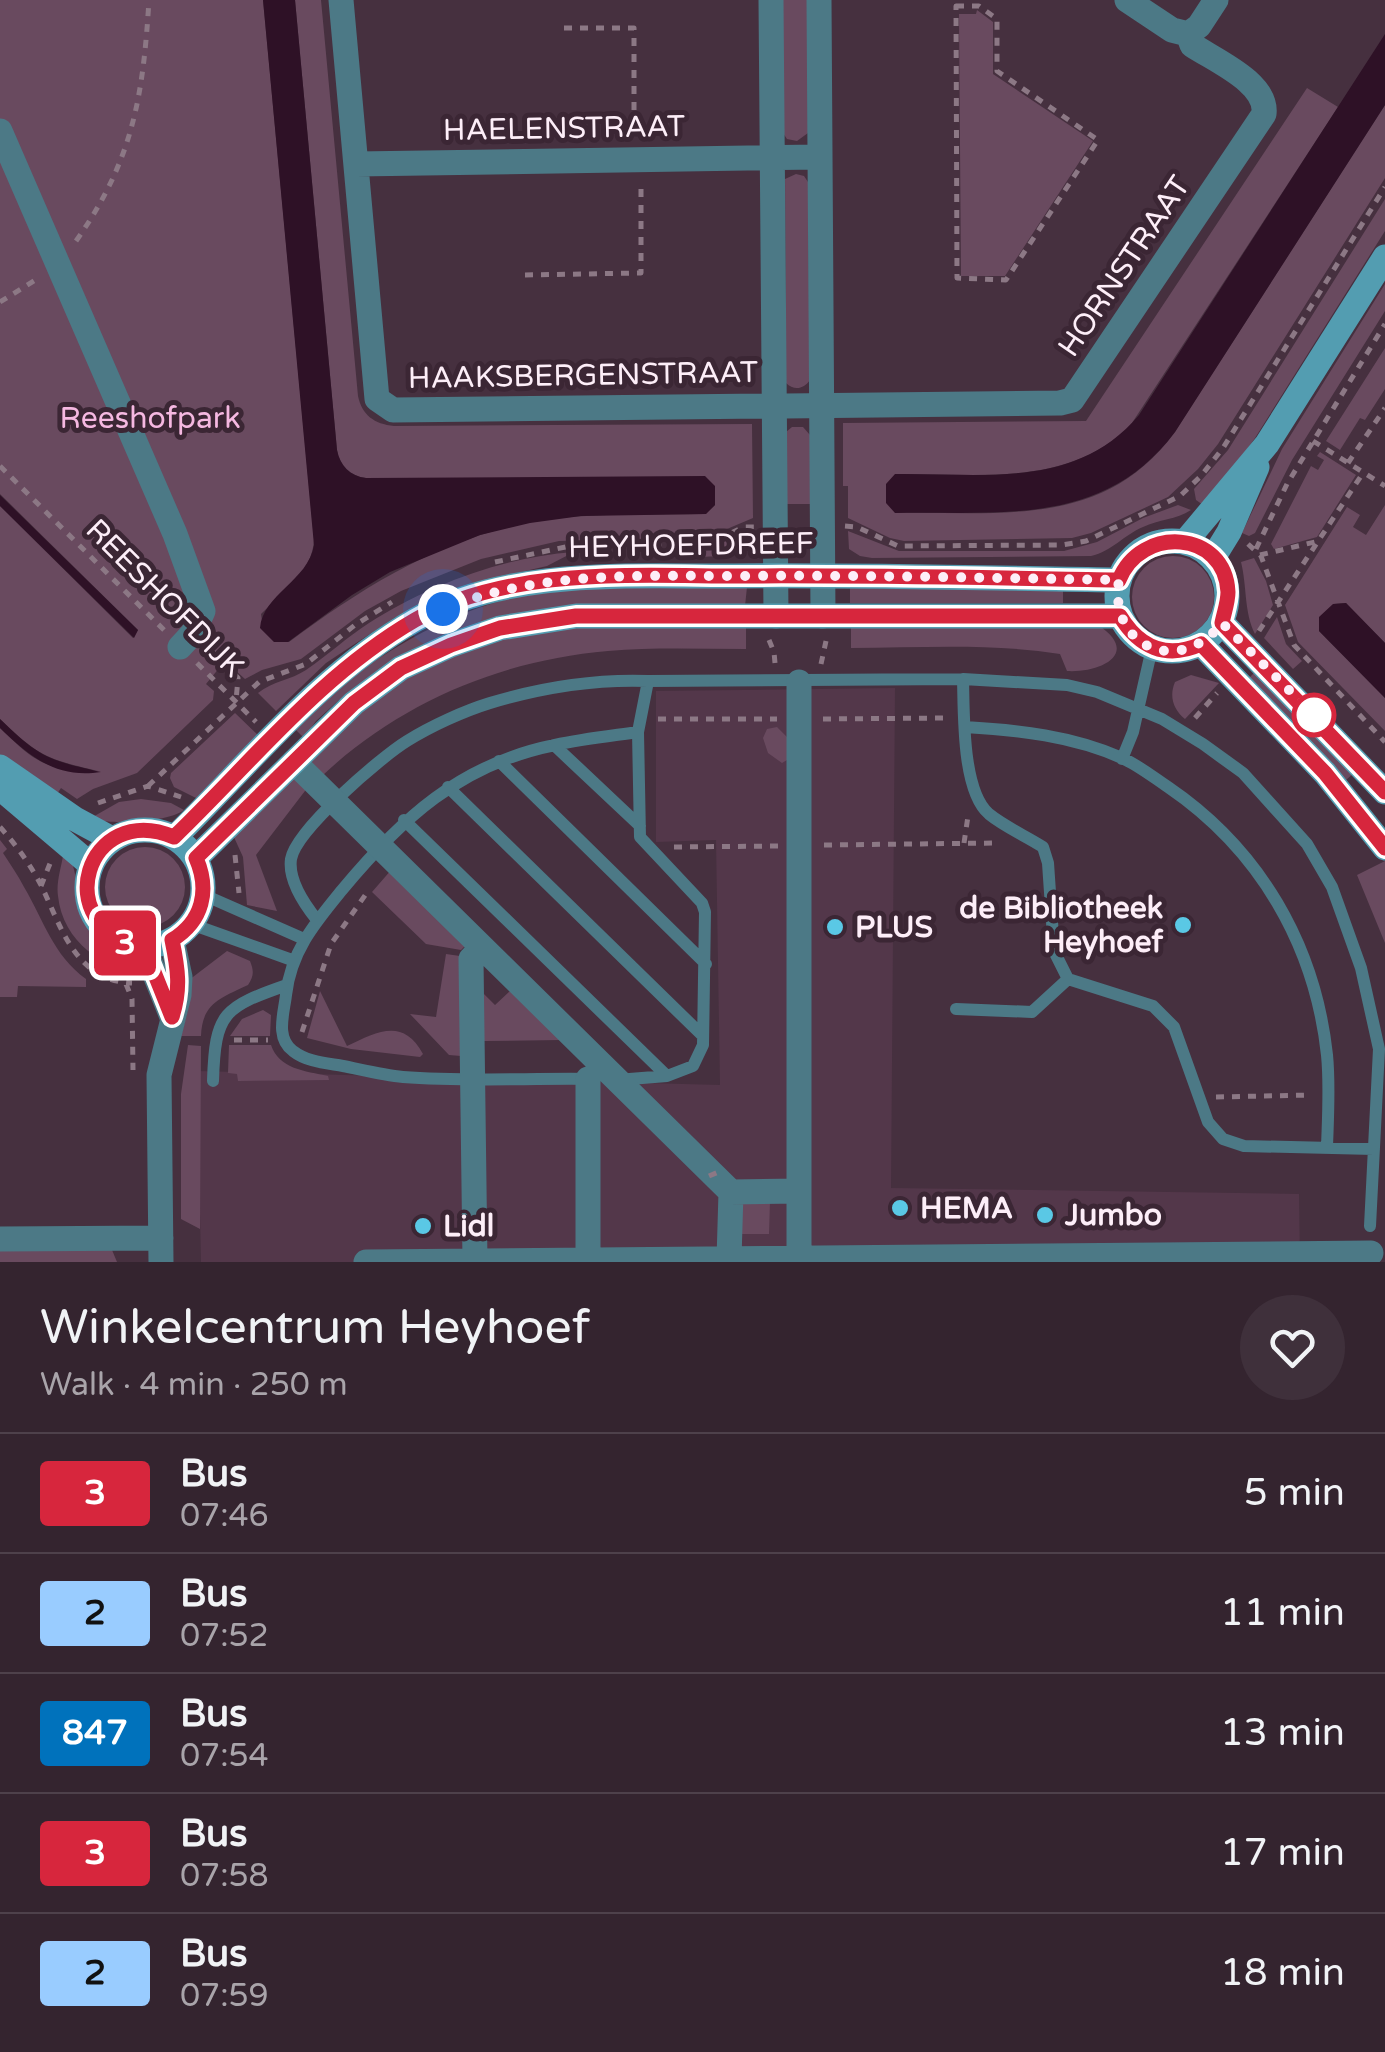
<!DOCTYPE html>
<meta charset="utf-8">
<style>
:root{--surface:#34242f;--page:#3f303b;--text:#f1f3f6;--muted:#a9a4aa;--line:#4e414b}
body{margin:0;font-family:"Varela Round",sans-serif;background:var(--page);color:var(--text);height:100vh;display:flex;flex-direction:column;font-size:38px;white-space:nowrap}
*{box-sizing:border-box;margin:0}
p{font-size:32px;color:var(--muted)}
.icon{flex:none;width:55px;height:55px;fill:none;stroke:currentColor;stroke-width:2;stroke-linecap:round;stroke-linejoin:round}
.map{position:relative;height:1262px;overflow:hidden}
.details{display:flex;flex-direction:column;background:var(--surface);flex:1}
.details>*{flex:none}
.badge{padding:0 20px;border-radius:8px;font-size:35px;line-height:65px}
.you{position:absolute;width:50px;height:50px;margin:-25px;border:8px solid #fff;border-radius:50%;background:#1a73e8;box-shadow:0 0 0 15px #1a73e833}
.map>.badge{position:absolute;translate:-50% -50%;box-shadow:0 0 0 5px #fff}
.round{display:grid;place-items:center;flex:none;width:105px;height:105px;border-radius:52px;background:var(--page)}
.summary{display:flex;align-items:center;justify-content:space-between;height:170px;padding:0 40px}
h1{font-size:48px;font-weight:600;line-height:75px}
ul{padding:0;list-style:none}
li{display:flex;align-items:center;gap:30px;height:120px;padding:0 40px;border-top:2px solid var(--line)}
li div{flex:1}
li b{display:block;font-size:38px}
li em{font-style:normal}
li .badge{min-width:110px;font-weight:700;text-align:center}
.map>svg:first-child{display:block}
.built{fill:#53374a}
.green{fill:#694a5f}
.water{fill:#2e1126}
.lines{fill:none;stroke-linecap:round;stroke-linejoin:round}
.path{stroke:#8c7885;stroke-width:5;stroke-dasharray:8 8;stroke-linecap:butt}
.lane{stroke:#4c7986;stroke-width:12}
.street{stroke:#4c7986;stroke-width:25}
.secondary{stroke:#539db1;stroke-width:25}
.path-bridge{stroke:#8c7885;stroke-width:5;stroke-dasharray:8 8;stroke-linecap:butt}
.line-casing{stroke:#fff;stroke-width:22}
.line{stroke:#d7263d;stroke-width:15}
.walk{stroke:#fdeef8;stroke-width:10;stroke-dasharray:0 18}
.stop-dot{fill:#fff;stroke:#d7263d;stroke-width:5}
.poi-dot{fill:#5ac8e5;stroke:#3b2634;stroke-width:4}
.labels{text-anchor:middle;stroke-width:10;stroke-linejoin:round;paint-order:stroke}
.street-label{font-size:30px;fill:#fdeef8;stroke:#3b2634}
.park-label{font-size:30px;fill:#f5b8e1;stroke:#3b2634}
.poi-label{font-size:30px;font-weight:bold;fill:#fdeef8;stroke:#3b2634;text-anchor:start}
</style>
<div class="map">
<svg width="1385" height="1262" viewBox="0 0 1385 1262">
<rect width="100%" height="100%" fill="#46303f"/>
<path class="built" d="M895 688 891 1188 1299 1194 1300 1262H201L197 1071 720 1085 716 840 656 842V691Z"/>
<path class="green" d="M0 0H263L314 539C313 572 283 592 261 614L263 628 274 639 289 642C371 581 455 530 559 518 607 513 657 515 705 514L715 505V486L366 478C350 476 340 466 337 450L295 0H321L358 396C362 415 374 424 394 426L752 424 753 518 708 537 559 541 481 559 401 591 365 611 301 659 262 670 245 679 225 661 206 684 214 691 213 700 137 773 93 789 77 799 61 788 55 797 0 757V728C38 765 45 769 98 771 47 759 38 756 0 719V506L133 638 138 630 0 494Z
M781 0H808V133L797 141 787 139 783 133Z
M977 10 993 22V74L1093 141 1005 276H961L959 14H976Z
M1307 88 1338 107 1130 426C1066 488 977 473 895 474V513C1002 511 1104 529 1175 432L1385 105V178L1218 444 1198 469 1168 497 1091 533 1072 538 904 541 890 538 848 518V486H843V423L1086 421Z
M796 174 804 176 808 182 810 380C804 389 794 391 786 383L785 179Z
M1385 199V231L1255 438 1206 507 1196 500 1194 489 1228 450Z
M1385 284V311L1292 460 1255 533 1249 536 1242 533 1282 449Z
M1385 348V389L1365 420 1360 418 1340 450 1326 441Z
M792 427H803L810 435 811 504H785L786 432Z
M1320 452 1356 475 1317 537 1274 549 1271 544 1311 466 1318 470 1324 460 1317 456Z
M1178 505 1191 510C1176 520 1159 519 1143 527 1124 535 1112 551 1091 556L872 558 860 556 849 549 848 531 899 551H1064L1097 542 1143 518Z
M1385 505V643L1346 603 1334 604 1320 617 1319 631 1385 698V731L1298 642 1285 605 1347 507 1360 515 1353 527 1366 535Z
M753 532C738 567 689 556 658 551L710 549 736 536Z
M574 552 547 566 473 583 394 618 326 663 276 711 258 693C273 681 291 680 306 670 328 655 347 637 369 623 429 585 503 557 574 552Z
M1132 597a41 41 0 1 1 82 0a41 41 0 1 1-82 0Z
M1254 558 1266 581 1273 605 1255 634C1244 613 1247 586 1241 562Z
M1063 582V603H850V586Z
M747 587 745 606 565 607 339 700 316 721 304 738 291 725C373 656 459 597 569 589 628 584 688 588 747 587Z
M1277 617 1286 644 1302 661 1293 669 1264 638Z
M851 622 1098 625C1142 654 1099 673 1067 671L1060 654C991 643 920 648 851 648Z
M746 623V649C700 649 653 647 608 651 502 660 401 702 323 775L303 759 375 694 473 644 587 624Z
M1256 671 1355 772 1346 780 1248 679Z
M1191 675 1219 683 1185 719C1173 709 1169 696 1175 682Z
M235 713 260 737 198 799 174 787 170 778 171 773Z
M777 727 789 739 792 757 782 763 768 753 763 738 767 729Z
M292 770 308 787 256 855 277 911 247 905 243 857 233 835Z
M141 799 171 803 184 810C169 822 108 826 91 818L119 802Z
M0 840 7 849 3 853C10 864 18 875 24 887 44 921 53 955 86 979V987L18 986 17 997H0Z
M105 887a40 40 0 1 1 80 0a40 40 0 1 1-80 0Z
M63 856 71 860C80 884 76 907 93 928 110 950 135 949 147 973 103 970 63 942 58 896 56 883 61 868 63 856Z
M1385 861V943L1357 875Z
M392 869 468 943 461 950 426 944 372 892Z
M227 951 250 961C254 971 254 976 248 985 221 998 202 1003 201 1036H181L188 1010 189 980Z
M446 954 460 956 461 1056 449 1055 410 1014 436 1017Z
M320 991 347 1046C377 1032 403 1017 423 1054L420 1057 351 1049 307 1038Z
M510 991 561 1040 484 1041 482 992 495 1005Z
M263 1010 271 1015 270 1036H230L242 1019Z
M188 1045 201 1046 200 1229 181 1219V1094Z
M229 1045H271C279 1069 305 1071 328 1076L329 1080 238 1081 237 1074 228 1073Z
M736 1201H770L769 1234H736Z
M0 1249 112 1250 117 1262H0Z"/>
<path class="water" d="M263 0H295L337 450C340 466 350 476 366 478L705 476 715 486V505L706 514 581 516 530 523 480 535 390 572 352 595 288 642H274L260 628C263 594 308 581 314 545Z
M1385 34V105L1175 432C1104 527 1002 511 895 513L886 503V484L895 474C983 473 1076 490 1139 415Z
M0 495 138 630 134 638 0 506Z
M1346 603 1385 643V698L1319 631V617L1333 604Z
M0 719C39 757 48 760 101 772 57 779 30 757 0 728Z"/>
<g class="lines">
<path class="path" d="M956 6H979L997 19V71L1098 140 1006 280 957 278Z
M564 28H634V135
M76 241C133 160 143 97 149 0
M525 275 641 273V182
M0 302 40 277
M1313 441 1385 486
M1348 463 1385 408
M0 466 164 630
M845 526 857 527 898 546 1062 545 1086 541 1180 496 1201 476 1223 448 1385 187
M1248 544 1261 556 1294 645 1385 742
M1256 549 1287 484 1385 324
M1260 555 1319 541
M495 562 570 546 709 543 744 527H754
M1259 631 1363 473
M769 640 774 652 775 663
M211 650 238 678 236 701
M197 663 256 722
M821 664 826 641
M1195 718 1217 693
M658 719H777
M823 719 947 718
M148 786 259 682 306 664 355 625 392 602
M98 803 148 786 181 797
M0 827C16 845 30 864 41 885 61 926 75 981 132 983
M964 843 968 816
M824 845 998 843
M674 847 778 846
M235 855 239 893
M41 886 51 861
M126 984 132 999 133 1070
M302 1032 331 944 366 894
M234 1040H268
M1216 1097 1310 1095"/>
<path class="lane" d="M963 679C964 714 962 791 989 814 1005 827 1026 836 1043 847L1048 863 1054 951 1068 979 1153 1006 1174 1027 1208 1122 1223 1139 1244 1146 1374 1149
M965 727C1018 730 1073 736 1122 758 1138 765 1153 777 1168 787 1259 849 1315 944 1327 1055 1330 1085 1328 1116 1327 1147
M554 745 640 826
M1122 759 1133 732 1152 648
M499 761 706 964
M448 787 703 1036
M404 820 667 1076
M204 895 304 939
M317 920C305 905 288 880 291 859 296 830 381 757 407 741 431 726 464 711 490 703 543 687 593 679 648 681
M191 924 292 960
M956 1009 1032 1012 1068 979
M592 1079C529 1078 465 1082 403 1077 383 1075 363 1070 343 1066 326 1063 307 1062 293 1051 275 1038 284 1013 286 995 291 951 315 923 342 890 401 819 460 764 555 745 582 739 610 736 638 732
M617 1080 667 1076 693 1066 703 1045 705 912 702 903 640 837 638 732 648 681 963 679 1067 685 1097 692 1162 719 1203 744 1243 773 1307 844 1332 887 1361 968 1379 1049 1370 1226
M213 1081C215 1012 224 1007 287 985"/>
<path class="street" d="M341 0 377 399 393 410 1060 403 1072 400 1264 114C1268 83 1216 61 1192 45L1188 34 1172 30 1127 0
M771 0 776 616
M819 0 823 616
M1188 34 1199 26 1216 0
M0 131 175 534 203 611 193 633 180 647
M356 164 818 157
M799 682V1258L803 1262
M294 762 731 1192 799 1191
M144 947 172 1017
M0 1239 161 1238
M729 1259 731 1192
M475 1261 471 959 481 948
M161 1262 159 1075 179 995 180 977 172 940
M366 1262 1371 1253
M588 1262V1079"/>
<path class="secondary" d="M1117 596a55 55 0 1 1 110 0a55 55 0 1 1-110 0Z
M1185 542 1267 444 1385 257
M1213 558 1229 532 1257 467
M1222 623 1385 792
M1201 644 1325 773 1385 848
M0 767 75 819 112 839
M0 788 91 865
M87 888a58 58 0 1 1 116 0a58 58 0 1 1-116 0Z
M175 837C251 762 320 674 415 620 508 567 630 577 734 576 862 575 991 578 1119 580
M196 858 354 703 401 668 451 645 500 628 576 616H1120"/>
<path class="path-bridge" d="M709 1176 723 1170"/>
</g>
<g class="lines">
<g class="line-casing">
<path id="line" d="M1385 792 1222 623C1224 613 1228 602 1228 592 1225 530 1141 525 1119 580 993 578 867 575 741 576 636 576 510 566 415 620 320 675 252 762 174 837 87 800 46 927 144 947L172 1017C181 989 178 969 172 940 203 921 210 890 196 858L354 703 401 668 451 645 500 628 576 616H1120C1139 647 1166 660 1201 644L1325 773 1385 848"/>
</g>
<use href="#line" class="line"/>
<path class="walk" d="M443 609C540 571 634 576 737 576 864 575 992 578 1119 580 1108 648 1180 677 1222 623L1314 715"/>
</g>
<circle class="stop-dot" cx="1314" cy="715" r="20"/>
<g class="poi-dot">
<circle cx="1183" cy="925" r="10"/>
<circle cx="835" cy="927" r="10"/>
<circle cx="900" cy="1208" r="10"/>
<circle cx="1045" cy="1215" r="10"/>
<circle cx="423" cy="1226" r="10"/>
</g>
<g class="labels">
<g class="street-label">
<text transform="translate(564 128) rotate(-1)" y="10">HAELENSTRAAT</text>
<text transform="translate(1124 266) rotate(-56)" y="10">HORNSTRAAT</text>
<text transform="translate(583 375) rotate(-1)" y="10">HAAKSBERGENSTRAAT</text>
<text transform="translate(691 545) rotate(-1)" y="10">HEYHOEFDREEF</text>
<text transform="translate(165 598) rotate(45)" y="10">REESHOFDIJK</text>
</g>
<g class="park-label">
<text x="150" y="428">Reeshofpark</text>
</g>
<g class="poi-label">
<text x="1163" y="918" text-anchor="end">de Bibliotheek<tspan x="1163" dy="34">Heyhoef</tspan></text>
<text x="855" y="937">PLUS</text>
<text x="920" y="1218">HEMA</text>
<text x="1065" y="1225">Jumbo</text>
<text x="443" y="1236">Lidl</text>
</g>
</g>
</svg>
<div class="you" style="left:443px;top:609px"></div>
<b class="badge" style="left:125px;top:943px;background:#d7263d;color:#fff">3</b>
</div>
<section class="details">
<div class="summary"><div><h1>Winkelcentrum Heyhoef</h1><p>Walk · 4 min · 250 m</p></div><a class="round"><svg class="icon" aria-label="heart" viewBox="0 0 24 24"><path d="M12 20l-8-8c-3-5 5-10 8-4 3-6 11-1 8 4z"/></svg></a></div>
<ul>
<li><span class="badge" style="background:#d7263d;color:#fff">3</span><div><b>Bus</b><p>07:46</p></div><em>5 min</em></li>
<li><span class="badge" style="background:#9cf;color:#111">2</span><div><b>Bus</b><p>07:52</p></div><em>11 min</em></li>
<li><span class="badge" style="background:#0072bc;color:#fff">847</span><div><b>Bus</b><p>07:54</p></div><em>13 min</em></li>
<li><span class="badge" style="background:#d7263d;color:#fff">3</span><div><b>Bus</b><p>07:58</p></div><em>17 min</em></li>
<li><span class="badge" style="background:#9cf;color:#111">2</span><div><b>Bus</b><p>07:59</p></div><em>18 min</em></li>
</ul>
</section>
